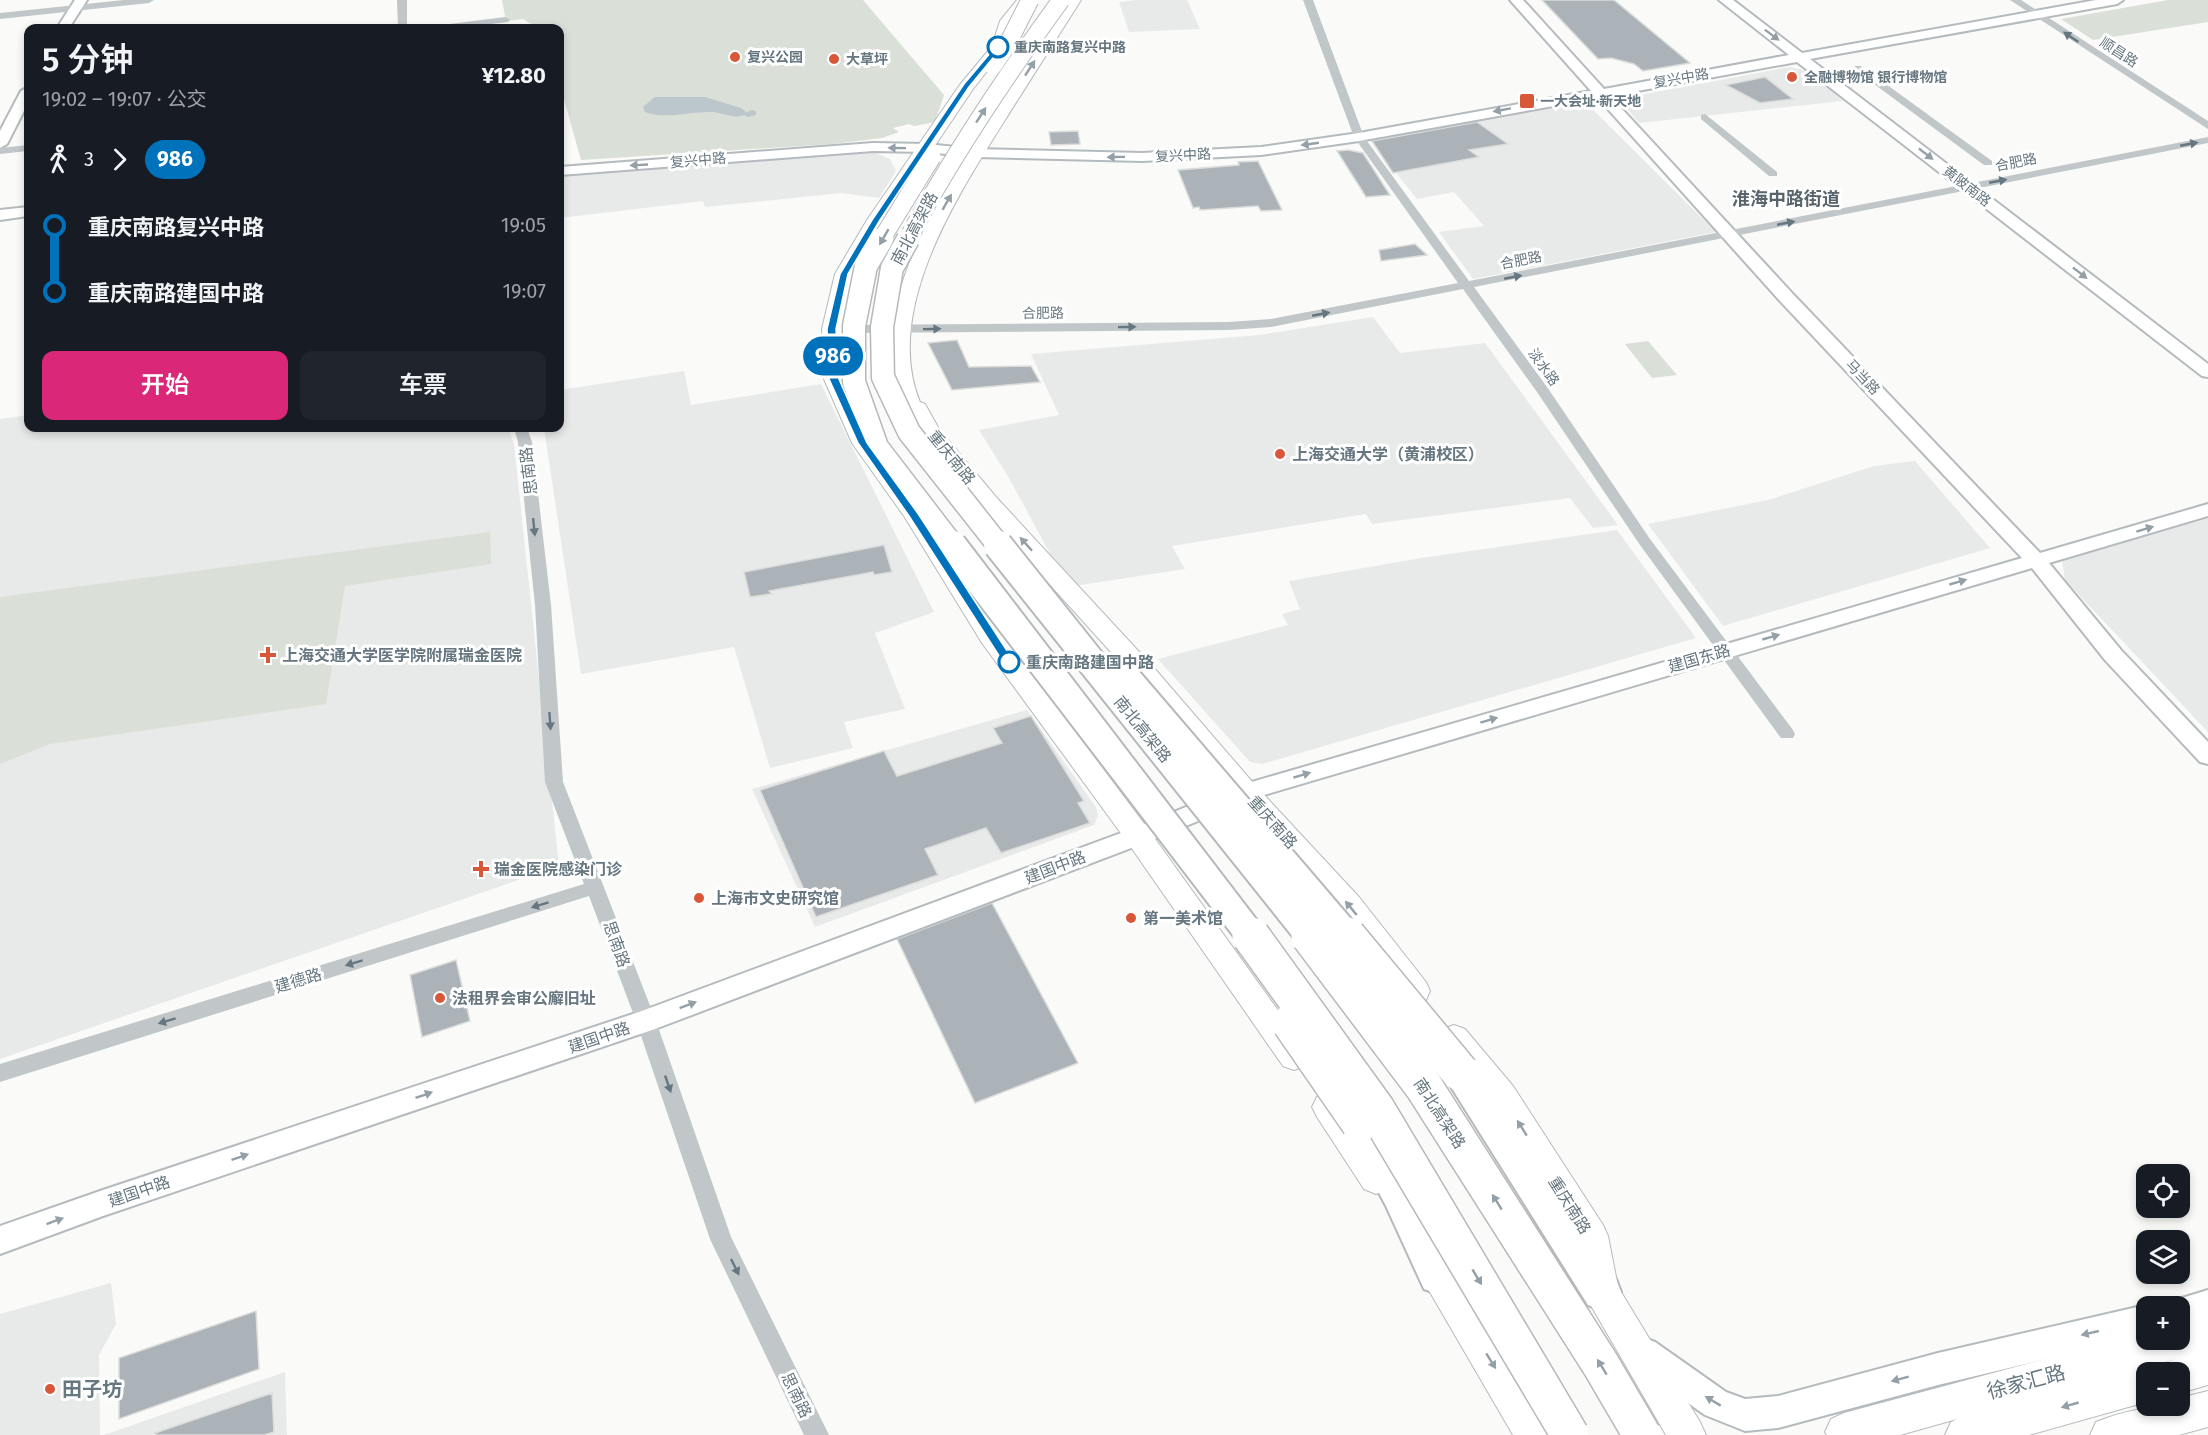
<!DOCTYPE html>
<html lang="zh">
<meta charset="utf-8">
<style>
:root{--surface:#171b24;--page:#20242c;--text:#f1f3f6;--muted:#9ea1a6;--accent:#db2777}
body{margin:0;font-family:"Fira Sans","Noto Sans SC",sans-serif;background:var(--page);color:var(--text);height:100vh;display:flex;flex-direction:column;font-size:22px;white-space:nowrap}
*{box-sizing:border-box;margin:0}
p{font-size:20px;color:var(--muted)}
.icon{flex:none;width:33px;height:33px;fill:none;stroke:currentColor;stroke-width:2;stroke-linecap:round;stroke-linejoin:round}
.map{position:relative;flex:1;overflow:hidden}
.sheet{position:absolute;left:24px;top:24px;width:540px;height:408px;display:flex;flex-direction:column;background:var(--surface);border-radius:12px;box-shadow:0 3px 9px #0003}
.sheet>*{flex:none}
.badge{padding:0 12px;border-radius:20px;font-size:21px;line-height:39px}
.fabs{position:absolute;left:2136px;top:1164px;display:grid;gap:12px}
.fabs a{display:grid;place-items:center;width:54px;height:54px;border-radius:12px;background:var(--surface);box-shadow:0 3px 9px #0003;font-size:30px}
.map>.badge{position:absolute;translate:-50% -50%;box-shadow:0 0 0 3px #fff}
.legs{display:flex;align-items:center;gap:9px;height:66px;padding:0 18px;font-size:20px}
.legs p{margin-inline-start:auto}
.head{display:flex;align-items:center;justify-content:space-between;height:102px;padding:0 18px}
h1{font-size:33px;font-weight:600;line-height:45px}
.button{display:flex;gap:12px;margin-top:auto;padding:12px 18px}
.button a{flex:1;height:69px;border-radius:12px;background:var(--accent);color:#fff;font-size:24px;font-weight:600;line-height:69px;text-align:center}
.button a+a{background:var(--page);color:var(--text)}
ul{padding:0 18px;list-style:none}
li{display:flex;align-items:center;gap:21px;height:66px;font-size:22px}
li i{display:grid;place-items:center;width:9px;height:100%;margin:0 8px;background:currentColor}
li i::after{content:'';width:15px;height:15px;margin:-8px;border:4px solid;border-radius:50%;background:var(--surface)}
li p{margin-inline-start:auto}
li:first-child i{background:linear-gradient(#0000 50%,currentColor 0)}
li:last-child i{background:linear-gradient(currentColor 50%,#0000 0)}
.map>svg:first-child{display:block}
.built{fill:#e8e9e9}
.green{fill:#dadfd7}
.water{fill:#bbc7cb}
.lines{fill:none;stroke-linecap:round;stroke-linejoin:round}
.canal{fill:#bbc7cb;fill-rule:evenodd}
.building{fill:#abb3b8;stroke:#dcdcda;stroke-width:1.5}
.secondary-casing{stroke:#b4babe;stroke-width:4}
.primary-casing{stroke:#b5babe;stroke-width:2}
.highway-casing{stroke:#b5b9bc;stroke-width:4}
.street{fill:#c1c6c9;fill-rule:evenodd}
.secondary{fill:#fff;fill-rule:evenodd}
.primary{fill:#fff;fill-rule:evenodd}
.highway{fill:#fff;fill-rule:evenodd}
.highway-bridge-far3-casing{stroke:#b5b9bc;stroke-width:19;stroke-linecap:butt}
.highway-bridge-far2-casing{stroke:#b5b9bc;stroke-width:25;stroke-linecap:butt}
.highway-bridge-far1-casing{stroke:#b5b9bc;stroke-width:32;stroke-linecap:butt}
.highway-bridge-casing{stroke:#b5b9bc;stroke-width:40;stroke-linecap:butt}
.highway-bridge-far3{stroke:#fff;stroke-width:17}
.highway-bridge-far2{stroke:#fff;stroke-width:22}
.highway-bridge-far1{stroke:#fff;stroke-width:28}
.highway-bridge{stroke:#fff;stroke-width:37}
.oneway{fill:#94a0a7}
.oneway2{fill:#667781}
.line-1{fill:#0072bc;stroke:#fff;stroke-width:1.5}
.stop-1-dot{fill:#fff;stroke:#0072bc;stroke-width:3}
.poi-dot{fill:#d95739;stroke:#fff;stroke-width:2}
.labels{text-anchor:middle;stroke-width:6;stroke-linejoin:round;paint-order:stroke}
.far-stop-label{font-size:14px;font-weight:bold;fill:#667781;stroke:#fff;text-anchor:start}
.far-street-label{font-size:14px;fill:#667781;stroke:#fff}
.far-poi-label{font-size:14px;font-weight:bold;fill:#667781;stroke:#fff;text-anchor:start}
.street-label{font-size:16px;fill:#667781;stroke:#fff}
.poi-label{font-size:16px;font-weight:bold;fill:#667781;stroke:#fff;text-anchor:start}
.stop-label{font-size:16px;font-weight:bold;fill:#667781;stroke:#fff;text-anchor:start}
.far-district-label{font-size:18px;font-weight:bold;fill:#58656d;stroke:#fff}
.near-street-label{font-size:20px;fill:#667781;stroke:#fff}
.near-poi-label{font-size:20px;font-weight:bold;fill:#667781;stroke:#fff;text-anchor:start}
</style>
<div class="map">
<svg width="2208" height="1435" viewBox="0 0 2208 1435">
<rect width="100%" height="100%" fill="#fafaf8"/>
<path class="built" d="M1137 0H1187L1200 29 1129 32 1119 2Z
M1789 67 1807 71 1843 101 1639 123 1625 106 1629 97Z
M1584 101 1716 232 1473 279 1439 232 1484 226 1454 192 1417 199 1396 173 1478 157 1469 150 1507 144 1475 121Z
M873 152 890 159 896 171 879 198 841 193 705 207 703 201 560 218V175Z
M1373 317 1400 353 1485 343 1618 525 1593 528 1570 498 1372 524 1366 514 1172 546 1185 569 1068 587 1009 478 979 430 1059 415 1031 354 1259 335Z
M684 371 691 405 821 384 934 612 875 633 905 709 844 722 853 748 770 768 734 647 581 674 544 428H560V390Z
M28 415V428H508L514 444 559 866 0 1059V419Z
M1915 461 1990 548 1723 626 1648 524 1768 500 1874 466Z
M2208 516V732L2065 580 2062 560Z
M1617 530 1696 638 1262 764 1250 762 1158 659 1288 625 1282 614 1300 609 1289 581 1421 558Z
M1027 710 1096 807 1098 816 1094 825 815 927 752 789Z
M111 1283 116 1324 99 1355 100 1435H0V1314Z
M285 1372 287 1435H104Z"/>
<path class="green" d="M502 0H863L944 95 935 122 914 126 909 124 893 128 899 132 882 138 832 144 581 160 560 85V28H538L523 19 506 21Z
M2168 0H2208V22L2093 40 2061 19Z
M1648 341 1677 375 1652 378 1625 344Z
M490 532 491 564 345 586 326 704 50 744 0 764V597Z"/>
<path class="water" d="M655 97H705L741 108 748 114C733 120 726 113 712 112 690 111 665 120 645 112L643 107Z"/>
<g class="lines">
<path class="canal" d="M752 110 756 111V115L748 117 742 114Z"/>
</g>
<path class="building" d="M1542 0H1614L1690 63 1643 71 1634 64 1611 58 1598 59Z
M1765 77 1793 99 1760 103 1726 85Z
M1477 122 1508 144 1469 150 1479 157 1393 173 1372 141Z
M1078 131 1080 144 1051 145 1049 132Z
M1348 150 1363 153 1390 195 1366 197 1337 151Z
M1258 161 1282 210 1261 211 1258 206 1200 210 1199 207 1193 208 1178 170 1239 165 1238 162Z
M1415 244 1427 255 1381 261 1379 250Z
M957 340 969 367 1031 366 1040 382 952 390 928 343Z
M884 545 892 572 874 575 873 572 769 591 772 594 750 597 744 572Z
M1031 716 1084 801 1078 803 1090 823 1001 853 986 828 925 849 938 875 816 917 760 790 884 751 897 776 1002 743 993 728Z
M992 903 1078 1063 975 1103 897 939Z
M456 960 470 1021 422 1037 410 975Z
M256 1311 259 1369 119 1419V1358Z
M272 1393 274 1432 264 1435H156L155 1433Z"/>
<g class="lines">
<g class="secondary-casing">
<path id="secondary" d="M75 0H87L69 28H57Z
M1510 0H1523L1604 89 1789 55 1719 0H1733L1802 53 2096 0H2123L2117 4 1810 59 2208 364V377L2202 376 1797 62 1610 96 1792 293 2040 553 2208 504V516L2049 563 2121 650 2208 742V764L2200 762 2105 660 2032 568 1254 798 1147 842 655 1029 103 1216 0 1254V1226L103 1190 639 1012 1129 830 1238 786 2022 558 1780 301 1598 98 1359 141 1261 155 1142 161 976 157 926 152 873 151 560 175V167L873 143 926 144 976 149 1142 153 1261 147 1359 133 1591 91Z
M28 87V103L7 144 0 148V131L21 91Z
M28 207V216L0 220V210Z
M2208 1290V1320L2180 1327V1306H2167L2169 1302Z
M2146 1305 2149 1306H2146V1335L1938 1385 1778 1428 1745 1431 1705 1415 1633 1364 1628 1353 1633 1342 1644 1338 1655 1342 1726 1392 1745 1399 1778 1396 1938 1353Z"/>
</g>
<g class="primary-casing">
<path id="primary" d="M1017 0H1031L1014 22 1006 47 973 89 885 220 853 274 842 329 844 379 873 443 925 515 1000 631 1148 829 1305 1048 1309 1057 1305 1066 1294 1070 1283 1066 1128 843 982 643 904 516 852 443 824 379 822 329 835 274 867 220 959 86 992 46 1000 21Z
M1067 0H1081C1056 40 1030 80 1005 120 958 195 882 310 920 402L925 404 939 429 996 497 1155 669 1255 785 1359 897 1426 982 1430 991 1426 1000 1415 1003 1404 1000 1339 913 1237 799 1137 681 980 507 922 435 913 433C907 426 905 417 902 408 863 309 938 200 990 119 1016 79 1041 39 1067 0Z
M1454 1025 1465 1029 1513 1086 1603 1225 1608 1236 1618 1287 1700 1422 1706 1435H1666L1590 1304 1585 1292 1575 1240 1491 1106 1443 1047 1439 1038 1443 1029Z
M1328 1093 1339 1097 1388 1169 1392 1179 1388 1189 1376 1194 1364 1189 1317 1117 1312 1107 1317 1097Z
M1430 1247 1442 1252 1547 1422 1553 1435H1513L1413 1263 1418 1252Z
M2208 1316V1385L2180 1393V1372H2163L2167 1362 2176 1359 2148 1367 2159 1372H2146V1402L2029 1435H1945L1951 1422 1957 1419 1900 1435H1827L1825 1432 1831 1419 1844 1413 2146 1332V1340H2180V1324Z
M2208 1391V1427L2179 1435H2090L2096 1422C2123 1411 2150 1406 2180 1406V1398Z"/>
</g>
<g class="highway-casing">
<path id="highway" d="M1460 1057 1472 1062 1616 1279 1621 1292 1616 1305 1602 1310 1588 1305 1448 1082 1443 1072 1448 1062Z
M1360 1107 1373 1112 1412 1182 1457 1276 1452 1289 1438 1294 1424 1289 1386 1206 1342 1123 1347 1112Z"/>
</g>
<path class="street" d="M124 0H154L149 3 0 19V13Z
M397 0H407V28H398Z
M1303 0H1313L1364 137 1469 281 2208 137V143L1474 287 1547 387 1650 539 1793 730 1795 734 1793 738H1781L1640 545 1537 392 1463 289 1271 327 1229 330 844 333 838 329 844 325 1229 322 1271 319 1458 283 1354 137Z
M2010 0H2021L2208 121V129Z
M505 17 510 20 508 22 460 28H437L442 25Z
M1855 66H1861L1992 161V165H1984L1855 70Z
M1705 114 1777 172V176H1769L1701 119V115Z
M28 145V151L0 154V148Z
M514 428H527L532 442 551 605 563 782 656 1021 731 1237 829 1435H804L710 1239 636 1021 589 896 0 1082V1064L584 884 545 782 535 605 518 442Z"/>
<use href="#secondary" class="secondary"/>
<use href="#primary" class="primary"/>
<use href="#highway" class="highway"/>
<g class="highway-bridge-far3-casing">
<path id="highway-bridge-far3" d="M993 66 1006 47 1030 0
M881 240 932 157
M907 240C952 156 1005 77 1061 0"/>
</g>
<g class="highway-bridge-far2-casing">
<path id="highway-bridge-far2" d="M882 239 866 266 854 326V382L877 447 953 546
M908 239 892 268 882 327 883 377 909 432 999 546"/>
</g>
<g class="highway-bridge-far1-casing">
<path id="highway-bridge-far1" d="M952 545 1252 937
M998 545 1311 937
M1116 666 1348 937"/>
</g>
<g class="highway-bridge-casing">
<path id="highway-bridge" d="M1251 936 1376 1109 1570 1435
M1310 936 1424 1087 1601 1365 1642 1435
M1347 936 1460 1072
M1291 1023 1360 1123"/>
</g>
<use href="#highway-bridge-far3" class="highway-bridge-far3"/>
<use href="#highway-bridge-far2" class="highway-bridge-far2"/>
<use href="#highway-bridge-far1" class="highway-bridge-far1"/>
<use href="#highway-bridge" class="highway-bridge"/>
</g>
<defs><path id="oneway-solid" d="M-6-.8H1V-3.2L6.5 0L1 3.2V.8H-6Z" transform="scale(1.5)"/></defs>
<g class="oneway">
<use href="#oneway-solid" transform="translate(1772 35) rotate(37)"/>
<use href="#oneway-solid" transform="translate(1030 68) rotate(-57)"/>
<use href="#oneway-solid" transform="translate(1502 110) rotate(170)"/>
<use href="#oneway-solid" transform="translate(981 115) rotate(-57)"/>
<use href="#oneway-solid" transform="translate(1310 144) rotate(172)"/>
<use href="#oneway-solid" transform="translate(897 148) rotate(-179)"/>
<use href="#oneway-solid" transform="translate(1926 154) rotate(38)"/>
<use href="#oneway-solid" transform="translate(1116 157) rotate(179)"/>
<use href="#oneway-solid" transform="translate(639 165) rotate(177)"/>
<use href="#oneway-solid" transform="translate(947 202) rotate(-60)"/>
<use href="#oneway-solid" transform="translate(884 237) rotate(120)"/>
<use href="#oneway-solid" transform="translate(2080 273) rotate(38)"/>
<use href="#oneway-solid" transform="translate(2145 529) rotate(-17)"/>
<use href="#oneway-solid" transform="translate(1026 544) rotate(-132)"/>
<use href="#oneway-solid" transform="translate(1958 582) rotate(-16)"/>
<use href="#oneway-solid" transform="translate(1771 637) rotate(-16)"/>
<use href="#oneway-solid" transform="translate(1489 720) rotate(-17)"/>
<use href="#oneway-solid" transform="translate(1302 775) rotate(-17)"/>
<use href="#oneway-solid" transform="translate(1351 908) rotate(-129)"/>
<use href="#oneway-solid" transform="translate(688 1005) rotate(-21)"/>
<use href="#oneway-solid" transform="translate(424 1095) rotate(-19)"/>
<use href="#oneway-solid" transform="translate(1522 1128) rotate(-122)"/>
<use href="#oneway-solid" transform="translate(240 1157) rotate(-19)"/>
<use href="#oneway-solid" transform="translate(1497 1202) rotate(-122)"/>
<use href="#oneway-solid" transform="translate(55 1221) rotate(-20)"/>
<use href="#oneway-solid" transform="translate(1477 1277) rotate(59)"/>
<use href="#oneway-solid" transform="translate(2090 1333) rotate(167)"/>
<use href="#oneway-solid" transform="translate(1491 1361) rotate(58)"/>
<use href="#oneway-solid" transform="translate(1602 1367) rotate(-121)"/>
<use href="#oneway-solid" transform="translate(1900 1379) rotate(165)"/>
<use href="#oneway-solid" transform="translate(1713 1401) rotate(-149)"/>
<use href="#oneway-solid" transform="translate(2070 1405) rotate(164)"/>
</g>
<g class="oneway2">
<use href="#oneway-solid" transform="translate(2071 37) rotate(-146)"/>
<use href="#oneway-solid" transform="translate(2189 144) rotate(-11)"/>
<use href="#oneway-solid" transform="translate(1998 181) rotate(-11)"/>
<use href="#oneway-solid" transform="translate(1786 223) rotate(-11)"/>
<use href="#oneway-solid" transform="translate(1513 277) rotate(-11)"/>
<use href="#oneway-solid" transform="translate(1321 314) rotate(-11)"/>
<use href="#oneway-solid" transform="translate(1127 327) rotate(-1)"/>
<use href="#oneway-solid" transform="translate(932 329) rotate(-1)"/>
<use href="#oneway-solid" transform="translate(534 527) rotate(84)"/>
<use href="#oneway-solid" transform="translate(550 721) rotate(86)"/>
<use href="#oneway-solid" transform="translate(540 905) rotate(163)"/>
<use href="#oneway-solid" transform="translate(354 963) rotate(163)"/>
<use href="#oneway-solid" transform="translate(167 1021) rotate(163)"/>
<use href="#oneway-solid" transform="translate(668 1084) rotate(71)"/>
<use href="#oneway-solid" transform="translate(735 1267) rotate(64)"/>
</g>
<path class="line-1" d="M996 46 1002 47 969 87 880 220 848 274 836 329 839 379 867 443 919 515 1013 660 1015 662 1009 666 1005 665 909 516 858 443 829 379 827 329 840 274 872 220 964 84Z"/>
<g class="stop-1-dot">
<circle cx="998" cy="47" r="10"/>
<circle cx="1009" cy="662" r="10"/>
</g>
<g class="poi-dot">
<circle cx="735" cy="57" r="6"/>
<circle cx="834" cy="59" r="6"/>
<circle cx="1792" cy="77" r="6"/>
<rect x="1519" y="93" width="16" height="16" rx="3"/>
<circle cx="1280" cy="454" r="6"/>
<path d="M265 646h6v6h6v6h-6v6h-6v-6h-6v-6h6z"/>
<path d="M478 860h6v6h6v6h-6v6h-6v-6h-6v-6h6z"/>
<circle cx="699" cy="898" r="6"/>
<circle cx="1131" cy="918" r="6"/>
<circle cx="440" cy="998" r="6"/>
<circle cx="50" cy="1389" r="6"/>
</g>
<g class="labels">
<g class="far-stop-label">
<text x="1014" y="52">重庆南路复兴中路</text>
</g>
<g class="far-street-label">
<text transform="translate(2119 52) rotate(33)" y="5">顺昌路</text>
<text transform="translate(1681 78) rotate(-10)" y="5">复兴中路</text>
<text transform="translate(1183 155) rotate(-3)" y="5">复兴中路</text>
<text transform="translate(698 160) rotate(-5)" y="5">复兴中路</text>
<text transform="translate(2016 162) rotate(-11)" y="5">合肥路</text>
<text transform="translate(1967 186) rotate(38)" y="5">黄陂南路</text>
<text transform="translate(1521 260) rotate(-11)" y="5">合肥路</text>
<text transform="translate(1043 313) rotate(-1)" y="5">合肥路</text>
<text transform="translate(1544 367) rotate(55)" y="5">淡水路</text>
<text transform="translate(1863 377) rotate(47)" y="5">马当路</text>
</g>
<g class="far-poi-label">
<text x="747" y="62">复兴公园</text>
<text x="846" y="64">大草坪</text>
<text x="1804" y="82">全融博物馆 银行博物馆</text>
<text x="1540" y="106">一大会址·新天地</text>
</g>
<g class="street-label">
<text transform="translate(914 228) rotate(-62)" y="6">南北高架路</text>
<text transform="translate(952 457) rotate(51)" y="6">重庆南路</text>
<text transform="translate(528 471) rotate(-97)" y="6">思南路</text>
<text transform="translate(1699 658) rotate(-16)" y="6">建国东路</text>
<text transform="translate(1143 729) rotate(51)" y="6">南北高架路</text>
<text transform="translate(1273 822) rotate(48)" y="6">重庆南路</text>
<text transform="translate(1055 867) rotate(-21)" y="6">建国中路</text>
<text transform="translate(617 944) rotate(70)" y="6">思南路</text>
<text transform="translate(298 980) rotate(-17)" y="6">建德路</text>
<text transform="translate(599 1037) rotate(-19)" y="6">建国中路</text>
<text transform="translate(1440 1113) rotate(57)" y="6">南北高架路</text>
<text transform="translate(139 1191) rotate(-19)" y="6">建国中路</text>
<text transform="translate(1570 1205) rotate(58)" y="6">重庆南路</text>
<text transform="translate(797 1395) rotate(64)" y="6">思南路</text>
</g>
<g class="poi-label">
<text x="1292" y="460">上海交通大学（黄浦校区）</text>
<text x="282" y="661">上海交通大学医学院附属瑞金医院</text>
<text x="494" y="875">瑞金医院感染门诊</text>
<text x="711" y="904">上海市文史研究馆</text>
<text x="1143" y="924">第一美术馆</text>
<text x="452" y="1004">法租界会审公廨旧址</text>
</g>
<g class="stop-label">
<text x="1026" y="668">重庆南路建国中路</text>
</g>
<g class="far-district-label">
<text x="1786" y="205">淮海中路街道</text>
</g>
<g class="near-street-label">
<text transform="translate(2026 1382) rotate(-15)" y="7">徐家汇路</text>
</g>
<g class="near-poi-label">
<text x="62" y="1396">田子坊</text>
</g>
</g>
</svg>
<div class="fabs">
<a><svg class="icon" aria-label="locate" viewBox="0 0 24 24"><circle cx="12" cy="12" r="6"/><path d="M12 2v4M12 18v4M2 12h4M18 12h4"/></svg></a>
<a><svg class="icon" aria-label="layers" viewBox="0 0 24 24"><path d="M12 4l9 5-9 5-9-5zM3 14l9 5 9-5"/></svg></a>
<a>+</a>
<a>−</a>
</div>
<b class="badge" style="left:833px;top:356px;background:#0072bc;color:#fff">986</b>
<section class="sheet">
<div class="head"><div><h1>5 分钟</h1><p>19:02 – 19:07 · 公交</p></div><b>¥12.80</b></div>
<div class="legs"><svg class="icon" aria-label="walk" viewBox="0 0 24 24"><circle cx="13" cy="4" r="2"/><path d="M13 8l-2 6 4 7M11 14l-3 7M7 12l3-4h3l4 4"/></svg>3<svg class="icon" aria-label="forward" viewBox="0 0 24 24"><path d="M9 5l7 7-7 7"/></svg><b class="badge" style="background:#0072bc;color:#fff">986</b></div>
<ul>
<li><i style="color:#0072bc"></i><b>重庆南路复兴中路</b><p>19:05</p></li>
<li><i style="color:#0072bc"></i><b>重庆南路建国中路</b><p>19:07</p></li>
</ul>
<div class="button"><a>开始</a><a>车票</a></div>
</section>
</div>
